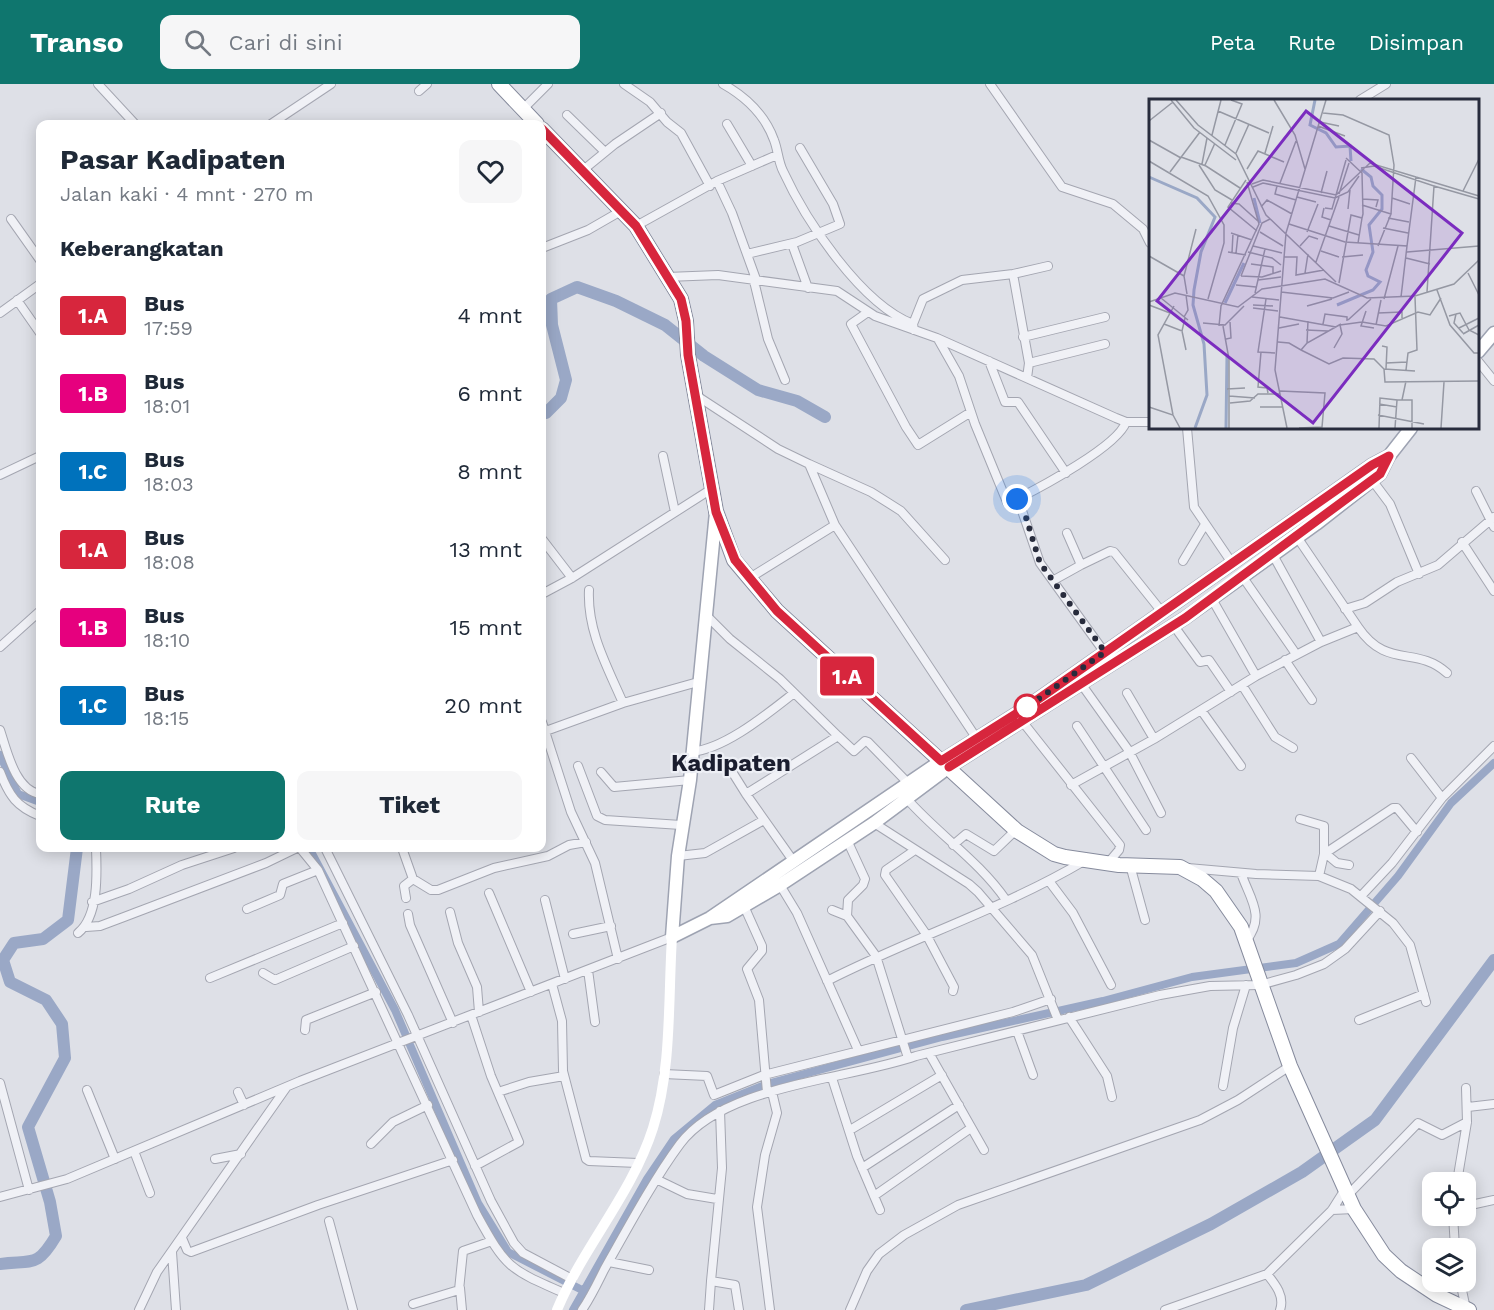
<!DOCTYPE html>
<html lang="id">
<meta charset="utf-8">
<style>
:root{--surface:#fff;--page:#f6f6f7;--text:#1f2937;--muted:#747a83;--accent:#0f766e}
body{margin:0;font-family:"Work Sans",sans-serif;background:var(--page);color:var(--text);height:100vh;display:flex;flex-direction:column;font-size:22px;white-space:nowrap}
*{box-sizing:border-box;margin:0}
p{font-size:20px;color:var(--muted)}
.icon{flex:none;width:33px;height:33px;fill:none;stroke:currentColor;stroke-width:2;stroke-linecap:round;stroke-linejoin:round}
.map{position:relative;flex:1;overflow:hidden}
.sheet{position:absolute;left:36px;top:36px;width:510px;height:732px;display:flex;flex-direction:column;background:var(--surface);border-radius:12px;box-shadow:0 3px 15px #0003}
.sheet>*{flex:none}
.badge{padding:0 12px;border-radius:4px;font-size:21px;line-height:39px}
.buttons{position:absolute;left:1422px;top:1088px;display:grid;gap:12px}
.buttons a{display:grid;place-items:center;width:54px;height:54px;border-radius:12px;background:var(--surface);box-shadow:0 3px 15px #0003;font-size:30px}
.you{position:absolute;width:30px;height:30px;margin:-15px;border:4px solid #fff;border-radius:50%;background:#1a73e8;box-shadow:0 0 0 9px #1a73e833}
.map>.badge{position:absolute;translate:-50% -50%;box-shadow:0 0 0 3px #fff}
h2{padding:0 24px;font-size:22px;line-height:54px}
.round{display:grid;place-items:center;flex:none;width:63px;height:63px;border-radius:12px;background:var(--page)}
.summary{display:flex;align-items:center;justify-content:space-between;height:102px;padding:0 24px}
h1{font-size:28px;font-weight:700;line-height:45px}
.primary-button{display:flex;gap:12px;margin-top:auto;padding:12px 24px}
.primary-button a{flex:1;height:69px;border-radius:12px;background:var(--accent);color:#fff;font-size:24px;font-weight:700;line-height:69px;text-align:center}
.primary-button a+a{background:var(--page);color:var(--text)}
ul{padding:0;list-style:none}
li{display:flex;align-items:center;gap:18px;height:78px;padding:0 24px}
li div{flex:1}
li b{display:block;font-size:22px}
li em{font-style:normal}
li .badge{min-width:66px;font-weight:700;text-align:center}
header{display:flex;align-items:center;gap:36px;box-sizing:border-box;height:84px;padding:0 30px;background:var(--accent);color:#fff}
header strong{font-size:28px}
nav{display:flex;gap:33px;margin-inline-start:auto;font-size:21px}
.search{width:420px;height:54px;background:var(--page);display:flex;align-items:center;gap:15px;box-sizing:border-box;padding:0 21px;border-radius:12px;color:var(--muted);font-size:22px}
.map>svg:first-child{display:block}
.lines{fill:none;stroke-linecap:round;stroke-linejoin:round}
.canal{stroke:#9aa8c6;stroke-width:8}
.river{stroke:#9aa8c6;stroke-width:12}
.street-casing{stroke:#a4a6b1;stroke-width:10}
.primary-casing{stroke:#9ea3b2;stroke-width:15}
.highway-casing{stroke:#868b9d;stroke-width:16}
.street{stroke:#f0f1f6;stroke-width:8}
.secondary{stroke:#fff;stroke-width:10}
.primary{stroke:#fff;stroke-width:12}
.highway{stroke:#fff;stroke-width:14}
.line-casing{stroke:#fff;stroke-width:14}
.line{stroke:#d7263d;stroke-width:9}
.walk{stroke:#282c3d;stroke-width:6;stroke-dasharray:0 10.8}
.stop-dot{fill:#fff;stroke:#d7263d;stroke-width:3}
.labels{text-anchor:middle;stroke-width:4.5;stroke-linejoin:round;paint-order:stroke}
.district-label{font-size:24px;font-weight:bold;fill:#1a1d2e;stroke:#edeff5}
.inset-river{fill:none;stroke:#9aa8c6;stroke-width:3}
.inset-road{fill:none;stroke:#9598a3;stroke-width:1.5}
.view{fill:#7b2cbf;fill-opacity:0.15;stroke:#7b2cbf;stroke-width:3}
.inset-edge{fill:none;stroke:#282c3d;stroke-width:3}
</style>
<header>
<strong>Transo</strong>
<div class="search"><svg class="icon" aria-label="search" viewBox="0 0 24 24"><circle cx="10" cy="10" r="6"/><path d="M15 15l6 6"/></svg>Cari di sini</div>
<nav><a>Peta</a><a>Rute</a><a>Disimpan</a></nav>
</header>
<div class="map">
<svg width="1494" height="1226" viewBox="0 0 1494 1226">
<rect width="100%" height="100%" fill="#dee0e7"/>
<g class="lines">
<path class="canal" d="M0 671 18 710 40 718
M309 764 395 926 478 1119 508 1168 584 1207
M573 1226 647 1095 674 1055 715 1021 767 1000 942 953 1103 917 1192 893 1296 879 1339 860 1398 792 1451 719 1494 679"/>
<path class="river" d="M542 330 546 329 561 314 566 296 552 241 551 215 577 203 616 217 665 241 704 272 758 306 797 317 825 333
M0 1180C33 1176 37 1184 56 1152L50 1118 28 1043 65 974 62 940 46 916 10 898 3 876 14 859 43 855 68 836 77 764
M966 1226 1086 1201 1211 1140 1302 1088 1375 1036 1494 876"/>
<g class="street-casing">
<path id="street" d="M98 0 135 40
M624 0 650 18 667 38 681 49 710 102
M723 0C746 13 765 31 774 56 778 66 778 77 783 87 806 137 861 220 913 240L914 246
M990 0 1062 103 1113 120 1143 145 1150 159
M419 7 427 0
M1360 16 1386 0
M523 25 548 0
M567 31 605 68
M271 40 331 0
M727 40 752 82
M582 87 615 60 661 29
M717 97 732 129 757 198
M11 135 40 176
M636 142 717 97 777 71
M792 160 808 204
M542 164 588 146 621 127
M747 170 797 158 840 140 833 120 800 64
M1013 190 1029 279 1027 294
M667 193 718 191 837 207 875 232 937 254 1116 334 1126 338H1150
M754 197 768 255 785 296
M17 216 40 249
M868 228 851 240 906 343 918 361 971 328
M0 229 40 200
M913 240 923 215 962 196 1013 190 1048 182
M1023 253 1105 233
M938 255 959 292 975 340 1007 418 1017 415 1019 418 1040 479 1105 569
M989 277 1005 318H1018L1066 389
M1478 277 1494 297
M1029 279 1105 260
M697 312 778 365 809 380 835 441 977 655
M1187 344 1194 423 1232 479
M663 372 675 428
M809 380 871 408 901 427 945 476
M0 391 40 372
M1372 396 1390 420 1419 490
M1476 407 1494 443
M1017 415C1041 403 1118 362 1126 338
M1067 449 1081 481 1110 467 1114 468 1162 528
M542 455 572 494
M1462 458 1494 507
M1273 471 1321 558
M1183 477 1204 442
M1242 492 1296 570
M748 495 835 441
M1054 496 1081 481
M589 506C587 547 607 582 623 619
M542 510 572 494 713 404
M1212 515 1256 592
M1345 525 1365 519 1397 498 1438 481 1494 433
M706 531 730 555 780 595 838 652 746 710 794 778
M1174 542 1200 578 1209 576 1231 608
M1358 543C1387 586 1416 561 1447 589
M0 563 40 527
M1285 576 1312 616
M1082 601 1129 667 1161 729
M1242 601 1275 653 1293 664
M1127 609 1154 655
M1201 626 1241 682
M1022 637 1120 761 1119 766 1108 779
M542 638 571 728 595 779 618 875
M1077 642 1146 746
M0 646C7 667 15 706 40 710
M543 648 623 619 698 598
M838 652 854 667 865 657 868 658 908 699
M691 668C725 665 767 630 794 609
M1411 674 1442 714
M578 682 597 732 605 736 681 741
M731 686 746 710
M0 688C9 712 17 723 40 732
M601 688 614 703 690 696
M1071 701 1154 655 1256 592 1321 558 1358 543 1297 453
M907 715C939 751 979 777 1006 816
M1300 735 1324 742V770
M874 739 969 800 978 808 1032 871 1058 936
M847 756 865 795 863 801 848 816 847 832 876 872 908 974
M953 761 966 750 994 767 1016 746
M300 764 318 786 477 1131C506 1184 509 1185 564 1209
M325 764 408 931 491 1117 514 1159 523 1169 572 1195
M402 764 413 795
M915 766 886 786 885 791 926 850 954 903 953 907
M1325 769 1337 779 1349 781
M678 772 705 769 764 736
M1130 781 1145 836
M1188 784 1256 790 1319 792 1351 805 1393 839 1410 861 1426 918
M1241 789C1250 815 1266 832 1246 857
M1319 792 1324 770 1393 724H1397L1417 748
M1049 797 1073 829 1111 901
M780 801 797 829 858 966
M489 809 531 908
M1362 811 1392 779 1442 714 1494 662
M406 814 404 802 413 795 431 806H438L494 784 548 772 569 761 586 758
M545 816 565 895
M92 818 129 805 182 781 234 764
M744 822 762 862V867L747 885 759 916 767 1008
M247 825 280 811 283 800 318 786
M832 826 847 832
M450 828 458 859 477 903 479 928
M408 830 410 841 453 939
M86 843 100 842 124 833 266 779 297 764
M78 849C99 832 97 789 96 764
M573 850 611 842
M588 886 595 938
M263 889 275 896 354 862
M210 894 343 839
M827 897C911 854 1003 825 1084 777
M552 900 562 937 563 987 586 1075 589 1077 638 1079
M471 931 491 992 519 1058 475 1082
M1069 933 1107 992 1112 1013
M1359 936 1424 910
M305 946 306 936 376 908
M1017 947 1033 991
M929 969 984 1066
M664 990 707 992 714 1011 764 991 1013 928 1051 915
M832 994 857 1072 880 1126
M0 999 29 1106
M1223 1002 1233 944 1246 901
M87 1006 115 1075
M238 1008 244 1021
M498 1008 529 998 564 992
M1468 1023 1494 1020
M720 1027 722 1084 711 1197 735 1201 739 1226
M850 1046 942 991
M371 1060 393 1038 428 1021
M134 1067 150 1109
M215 1075 241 1070
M862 1084 959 1021
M658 1096 687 1110 717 1115
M1457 1098 1467 1038 1466 1004
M874 1112 971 1044
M1347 1112 1418 1039 1442 1051 1467 1038
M0 1113 67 1095 300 997 672 853
M1466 1122 1494 1116
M1332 1126 1354 1125
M1453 1131 1455 1164
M329 1137 353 1226
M182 1154 187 1166 191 1168 318 1121 453 1076
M172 1168 176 1226
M609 1178 649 1186
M1267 1190C1275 1200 1285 1212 1280 1226
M1460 1197 1466 1225
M460 1204 462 1226
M413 1220 459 1206 463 1167 492 1157
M139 1226 157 1188 286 1004
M582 1226C591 1213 597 1200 604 1186 626 1147 654 1095 680 1060 725 1000 848 996 916 972L1160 911 1210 902 1260 901 1296 891 1324 880 1345 865 1380 827
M709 1226 711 1197
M770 1226 757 1123 765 1071 777 1029 772 1008
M850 1226 867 1187 879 1170 904 1151 958 1121 1200 1036 1238 1016 1290 982
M1165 1226 1267 1190 1332 1126 1344 1107"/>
</g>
<g class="primary-casing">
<path id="primary" d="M1478 268 1494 249
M710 834 727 832 780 801 874 739 949 683 1185 534 1316 440 1380 390 1389 372 1411 344
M672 853 710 834 941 677 1027 623 1372 381 1389 372
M672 853 678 772 690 696 716 428"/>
</g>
<g class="highway-casing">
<path id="highway" d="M499 0 537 40
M542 45 636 142 681 215 686 237 688 271 716 427 734 476 777 527 1017 747 1054 770 1065 773 1119 781 1180 783 1202 795 1216 807 1241 843 1290 982 1354 1125 1384 1171 1401 1187 1437 1211 1469 1226"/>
</g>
<use href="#street" class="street"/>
<path class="secondary" d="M557 1226C583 1163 632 1110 653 1044 672 984 668 916 672 853"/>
<use href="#primary" class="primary"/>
<use href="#highway" class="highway"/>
</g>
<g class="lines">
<g class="line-casing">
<path id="line" d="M542 45 636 142 681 215 686 237 688 271 716 428 735 476 777 527 941 677 1027 623 1372 381 1389 372 1380 390 1185 534 949 683"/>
</g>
<use href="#line" class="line"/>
<path class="walk" d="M1017 415 1023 424 1040 479 1105 568 1027 623"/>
</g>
<circle class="stop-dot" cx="1027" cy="623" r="12"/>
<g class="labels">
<g class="district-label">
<text x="731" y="687">Kadipaten</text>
</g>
</g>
<g transform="translate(1149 15)">
<rect width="330" height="330" fill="#dee0e7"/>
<path class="inset-river" d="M166 1 161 26 177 34 187 48 201 47 202 62M0 78 48 99 66 118 52 153 45 191 44 206 55 245 58 296 46 329M105 99 111 124M76 204 95 164M188 206 224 191 231 183 219 177 217 171 224 153 220 126 233 110V96L224 87 222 78 212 70M77 329 78 256"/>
<path class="inset-road" d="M22 1 45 29 87 61M27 1 49 26 87 55 117 116 187 183M125 1 146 36 156 70M69 12 120 34M174 14 194 16 240 36 245 66 242 115M0 22 24 3M171 23 190 27M169 27 196 37M63 36 72 1M0 41 32 59M76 46 93 5 82 1M87 54 100 25M116 54 124 27M32 58 57 67 91 89M0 62 59 97 75 126V144L59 200M53 65 58 39M50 66 66 91 83 101M56 66 66 44M212 69 225 67 285 87 278 193M98 70 109 52 135 63M21 73 51 33M97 81 79 108 108 132M131 84 147 42M103 85 114 81 187 96 221 64 267 78M128 87 126 95 147 101M285 87 330 100M104 88 114 84 186 99 199 93 210 77M314 92 330 60M172 94 178 72M190 95 200 64M148 98 167 103M243 99 261 105M213 100 229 101 227 108M81 104 90 105 110 123M213 106 242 115 229 147M112 108 118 101 143 115M175 109 173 118 182 121M176 109 183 110 197 61M199 110 201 91M239 119 260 123M140 125 196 143 258 147 252 198M180 127 210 136M234 129 259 134M111 133 134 147M158 133 169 105M82 134 103 141M137 134 177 1M137 134 126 271 138 329M209 144 213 119M104 147 133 154M151 147 160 137 169 140M258 147 267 78 330 97M172 152 190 158M79 153 97 156M99 153 123 159 132 166M258 153 330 147M83 154 84 134M87 154 89 136M0 157 35 177M135 158H148L147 176 175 171M193 158 214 156M257 159 281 165M167 163 190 98M102 165 124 168V174M156 174 159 155M319 174 330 196M92 177 113 124 121 120M92 177 113 178 132 172M109 181 132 178M190 184 202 116 213 119 214 115 213 74 197 59M87 186 107 188M288 191 301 226 325 254H330M132 193 184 199 200 193M106 194 116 150M38 195 35 177 47 130M103 198 130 201M12 199 39 221M117 200 109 253 126 254M235 200 249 147M0 203 26 194 89 208 113 190 176 180 218 199 266 197 305 185 330 161M0 206 21 214M104 206 124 207M158 207 183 200M104 209 129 212M217 212 212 227 225 229M229 214 253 213V219M307 215 311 214 320 231 330 236M300 217 307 215 305 224 314 234M35 218 39 211 37 196M131 218 187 228M199 221 222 200M54 224 76 226 95 207M15 225 33 232 36 219M174 225 176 215 198 218V222M191 226 213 223 237 227 269 213 281 216 292 199M227 226 232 201M70 227 72 207 110 125 98 83M74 227 80 260V329M130 229 150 225M310 229 330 219M157 231 179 232M33 232 37 251M314 235 330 226M77 240 82 239 81 223M129 243 140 244 152 251 158 244 192 225M158 244 159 222M233 247 238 248 237 270M185 249 193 235 191 226M152 251 180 265 194 259 225 260 235 270 236 283 330 282M112 253 109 288 118 289 119 294M237 264 258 263M235 270 266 272M257 271 259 254 268 251 266 198M78 290 96 289M131 292 176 294 173 328 150 329M80 297 106 299M248 301H263V329M253 301 257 282M81 304 101 302 109 295H131M230 305 248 308M0 308 24 316 31 329M111 308H134M24 316 9 236 25 207M229 316 275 325M230 329 231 299 248 301 246 329M292 329 295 283"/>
<path class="view" d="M157 12 313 134 164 324 8 202Z"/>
<rect width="330" height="330" class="inset-edge"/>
</g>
</svg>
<div class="buttons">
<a><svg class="icon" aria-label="locate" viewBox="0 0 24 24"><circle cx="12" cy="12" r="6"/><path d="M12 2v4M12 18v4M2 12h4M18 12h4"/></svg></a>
<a><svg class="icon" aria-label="layers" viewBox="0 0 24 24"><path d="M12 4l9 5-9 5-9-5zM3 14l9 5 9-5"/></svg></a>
</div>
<div class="you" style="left:1017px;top:415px"></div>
<b class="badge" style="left:847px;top:592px;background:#d7263d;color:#fff">1.A</b>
<section class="sheet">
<div class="summary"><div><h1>Pasar Kadipaten</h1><p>Jalan kaki · 4 mnt · 270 m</p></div><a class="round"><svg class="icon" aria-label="heart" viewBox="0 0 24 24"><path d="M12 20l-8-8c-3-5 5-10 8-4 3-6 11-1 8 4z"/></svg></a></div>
<h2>Keberangkatan</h2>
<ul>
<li><span class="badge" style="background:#d7263d;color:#fff">1.A</span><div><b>Bus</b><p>17:59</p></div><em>4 mnt</em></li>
<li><span class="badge" style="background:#e6007e;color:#fff">1.B</span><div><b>Bus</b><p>18:01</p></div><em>6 mnt</em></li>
<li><span class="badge" style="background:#0072bc;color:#fff">1.C</span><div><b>Bus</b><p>18:03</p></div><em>8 mnt</em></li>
<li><span class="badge" style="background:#d7263d;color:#fff">1.A</span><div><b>Bus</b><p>18:08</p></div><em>13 mnt</em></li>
<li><span class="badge" style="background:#e6007e;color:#fff">1.B</span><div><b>Bus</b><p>18:10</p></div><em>15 mnt</em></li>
<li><span class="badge" style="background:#0072bc;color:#fff">1.C</span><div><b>Bus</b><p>18:15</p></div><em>20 mnt</em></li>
</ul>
<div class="primary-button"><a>Rute</a><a>Tiket</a></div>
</section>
</div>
